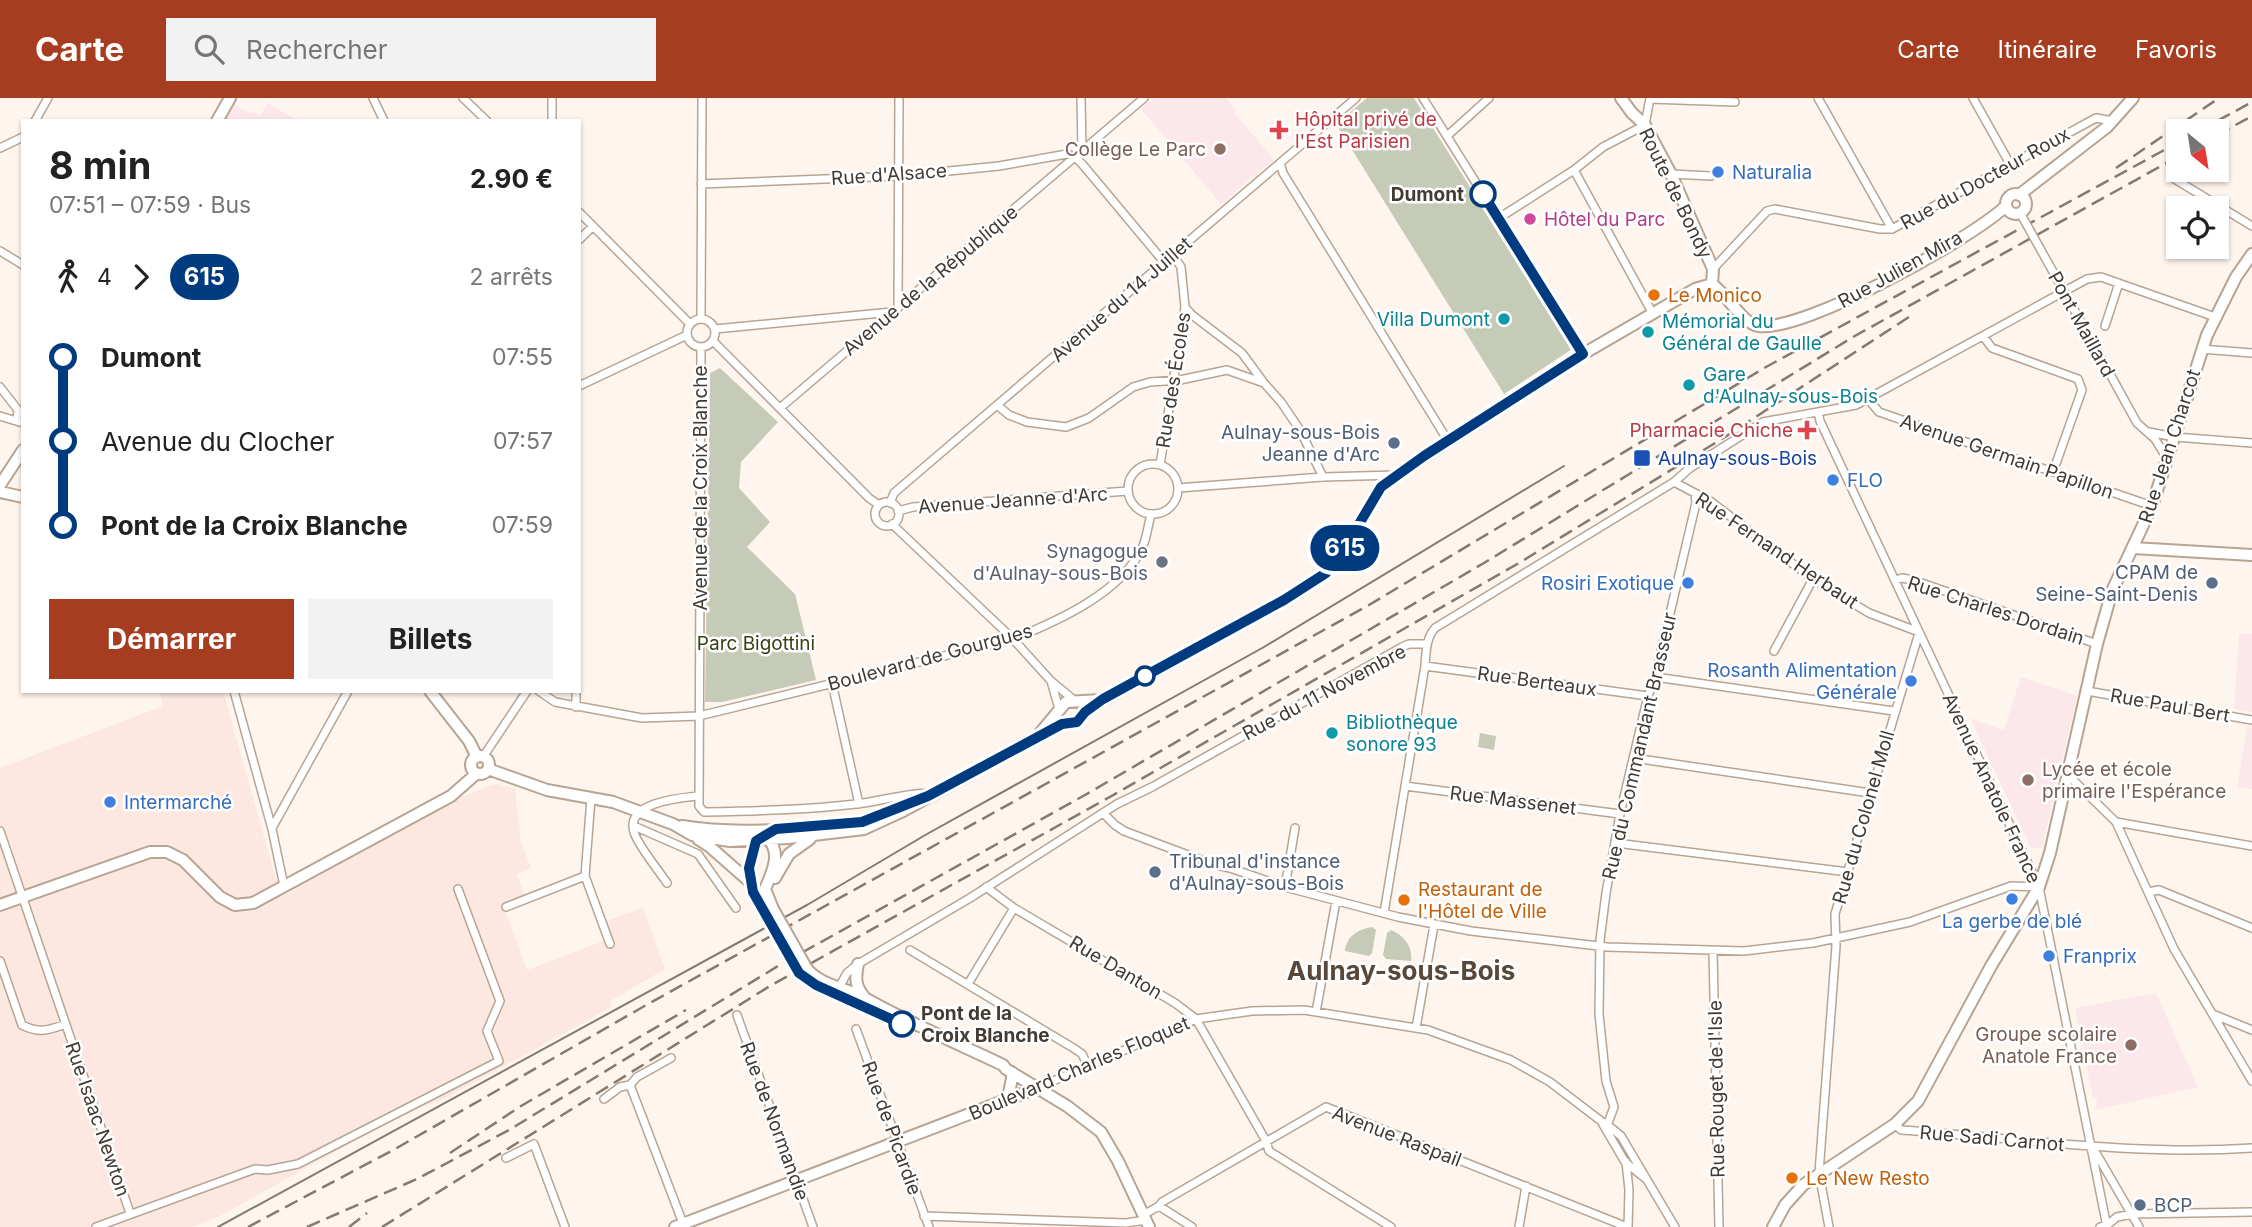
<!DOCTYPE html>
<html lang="fr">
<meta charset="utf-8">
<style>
:root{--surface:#fff;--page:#f2f2f2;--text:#222;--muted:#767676;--accent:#a63d20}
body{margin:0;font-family:Inter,sans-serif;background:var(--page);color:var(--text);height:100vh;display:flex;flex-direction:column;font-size:26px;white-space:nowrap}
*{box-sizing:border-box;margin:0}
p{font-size:23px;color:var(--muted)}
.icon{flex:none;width:38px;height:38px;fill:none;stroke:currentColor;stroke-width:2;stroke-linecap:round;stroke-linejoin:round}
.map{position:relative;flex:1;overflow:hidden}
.drawer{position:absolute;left:21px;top:21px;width:560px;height:574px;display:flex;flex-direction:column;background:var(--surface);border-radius:0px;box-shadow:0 2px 5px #0004}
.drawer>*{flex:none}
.badge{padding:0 14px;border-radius:23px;font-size:24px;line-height:46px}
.needle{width:46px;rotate:150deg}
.buttons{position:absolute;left:2166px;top:21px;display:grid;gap:14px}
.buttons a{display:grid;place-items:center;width:63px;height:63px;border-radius:0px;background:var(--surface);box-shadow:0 2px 5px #0004;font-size:35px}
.map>.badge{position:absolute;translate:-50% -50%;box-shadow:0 0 0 4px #fff}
.legs{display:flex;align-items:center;gap:10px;height:77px;padding:0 28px;font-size:23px}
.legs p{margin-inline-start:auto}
.head{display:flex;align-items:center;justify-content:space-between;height:119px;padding:0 28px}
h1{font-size:38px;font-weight:700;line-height:52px}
.primary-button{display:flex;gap:14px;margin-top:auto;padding:14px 28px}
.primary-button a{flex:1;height:80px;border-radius:0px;background:var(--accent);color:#fff;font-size:28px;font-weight:700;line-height:80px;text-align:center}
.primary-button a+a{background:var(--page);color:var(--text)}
ul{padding:0 28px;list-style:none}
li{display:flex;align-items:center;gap:24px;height:84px;font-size:26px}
li i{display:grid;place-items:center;width:10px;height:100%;margin:0 9px;background:currentColor}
li i::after{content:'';width:18px;height:18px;margin:-9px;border:5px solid;border-radius:50%;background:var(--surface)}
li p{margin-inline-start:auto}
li:first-child i{background:linear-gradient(#0000 50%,currentColor 0)}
li:last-child i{background:linear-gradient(currentColor 50%,#0000 0)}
header{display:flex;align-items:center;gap:42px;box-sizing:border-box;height:98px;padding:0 35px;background:var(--accent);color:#fff}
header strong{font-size:33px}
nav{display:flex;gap:38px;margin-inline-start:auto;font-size:24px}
.search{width:490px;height:63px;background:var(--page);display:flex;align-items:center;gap:18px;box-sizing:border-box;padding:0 24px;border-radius:0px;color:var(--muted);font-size:26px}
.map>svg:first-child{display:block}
.industrial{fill:#fce8e0}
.education{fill:#fce7ea}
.green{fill:#c5cbb7}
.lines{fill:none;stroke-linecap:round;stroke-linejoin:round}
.street-casing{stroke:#b8a493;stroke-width:10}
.secondary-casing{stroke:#b8a493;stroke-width:14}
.primary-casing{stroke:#b8a493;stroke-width:14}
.street{stroke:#fff;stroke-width:7}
.secondary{stroke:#fff;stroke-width:10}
.primary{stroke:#fff;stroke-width:10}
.tram{stroke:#837a73;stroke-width:2}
.rail{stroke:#837a73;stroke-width:2.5;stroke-dasharray:14 7;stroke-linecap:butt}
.street-bridge-casing{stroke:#b8a493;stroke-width:10;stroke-linecap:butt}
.secondary-bridge-casing{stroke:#b8a493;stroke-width:14;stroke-linecap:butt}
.street-bridge{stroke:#fff;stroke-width:7}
.secondary-bridge{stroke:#fff;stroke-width:10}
.line-1-casing{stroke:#fff;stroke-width:16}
.line-1{stroke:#003b80;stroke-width:10}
.health-dot{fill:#e0444e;stroke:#fff;stroke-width:2.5}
.education-dot{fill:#8d6e63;stroke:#fff;stroke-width:2.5}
.shop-dot{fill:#3f7fe0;stroke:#fff;stroke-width:2.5}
.stop-1-dot{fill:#fff;stroke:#003b80;stroke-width:3.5}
.hotel-dot{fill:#d1479c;stroke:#fff;stroke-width:2.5}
.food-dot{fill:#e8710a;stroke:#fff;stroke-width:2.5}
.culture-dot{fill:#0f9aa8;stroke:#fff;stroke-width:2.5}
.service-dot{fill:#5c6f8a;stroke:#fff;stroke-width:2.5}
.transit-dot{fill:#1a4fb4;stroke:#fff;stroke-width:2.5}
.worship-dot{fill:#6b7280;stroke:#fff;stroke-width:2.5}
.labels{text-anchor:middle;stroke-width:5;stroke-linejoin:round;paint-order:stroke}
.health-label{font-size:19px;fill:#be3a42;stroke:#fff;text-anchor:start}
.education-label{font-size:19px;fill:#785e54;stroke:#fff;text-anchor:end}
.shop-label{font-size:19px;fill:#366cbe;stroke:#fff;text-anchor:start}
.street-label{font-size:19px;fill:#423a33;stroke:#fff}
.stop-label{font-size:19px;font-weight:bold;fill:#423a33;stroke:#fff;text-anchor:end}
.hotel-label{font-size:19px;fill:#b23c85;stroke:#fff;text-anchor:start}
.food-label{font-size:19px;fill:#c56008;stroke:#fff;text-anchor:start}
.culture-label{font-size:19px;fill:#0d838f;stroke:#fff;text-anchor:start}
.service-label{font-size:19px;fill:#4e5e75;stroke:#fff;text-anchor:end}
.transit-label{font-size:19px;fill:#164399;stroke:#fff;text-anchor:start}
.worship-label{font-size:19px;fill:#5b616d;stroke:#fff;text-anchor:end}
.park-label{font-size:19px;fill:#374214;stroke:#fff}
.district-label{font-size:26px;font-weight:bold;fill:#594839;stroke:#fff}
</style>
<header>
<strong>Carte</strong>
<div class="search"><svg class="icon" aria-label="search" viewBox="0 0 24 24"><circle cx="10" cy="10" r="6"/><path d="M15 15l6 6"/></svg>Rechercher</div>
<nav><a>Carte</a><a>Itinéraire</a><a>Favoris</a></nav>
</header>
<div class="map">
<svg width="2252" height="1129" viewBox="0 0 2252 1129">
<rect width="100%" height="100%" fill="#fef5ee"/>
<path class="industrial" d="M159 593H223L281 799 452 704 491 687 498 686 515 691 521 744 531 770 517 776 525 798 509 805 505 804 501 808 506 815 527 872 611 840 606 823 643 810 665 871 610 903 612 909 444 1001 399 1018 220 1118 193 1129H0V670L163 608Z"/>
<path class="education" d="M1154 0H1226L1236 12 1234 15 1274 61 1221 106 1141 11Z
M233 5 251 16 253 13 260 18 268 5 298 23H223Z
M2239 536H2252V614L2234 611Z
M2021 579 2077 598 2042 749 2031 750 1970 620 2004 632Z
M2247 628 2252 629V691L2237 689Z
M2156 895 2198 989 2095 1012 2098 1001 2093 1000 2075 910Z"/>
<path class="green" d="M1367 0H1414L1572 251 1504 296 1336 26Z
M720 270 778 324 741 364 739 390 770 424 747 449 795 496 816 582 722 604H705L710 275Z
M1480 635 1496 638 1494 652 1478 649Z
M1372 829 1376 832 1372 855 1369 858 1345 853C1346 838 1359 831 1372 829Z
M1391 832C1404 837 1413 849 1411 863L1386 861 1383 857 1387 835Z"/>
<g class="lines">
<g class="street-casing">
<path id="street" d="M373 0 384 23
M463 0 487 23
M1081 0 1082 54
M1423 0 1583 256
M1818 0 1892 131
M1973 0 2010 66
M1650 1 1735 4
M35 23 48 0
M552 23V0
M1447 38 1489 0
M0 50 23 39
M1280 65 1283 75 1448 343
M1574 72 1653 216
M1671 76 1711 78
M2173 80 2252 128
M701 86 899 78 999 68 1067 56 1075 59 1083 67 1164 164
M579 114 690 226
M1499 120 1574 72 1603 49 1645 27 1650 0
M579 142 593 128
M0 153 23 167
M1713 171 1767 113 1775 111 1880 131H1892L2096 20 2113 23
M1185 209 1192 217 1242 255 1264 285 1281 304 1300 332 1323 379
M898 210 899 0
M701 220 702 0
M687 235a14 14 0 1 1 28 0a14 14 0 1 1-28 0Z
M2105 228 2119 185
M715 231 892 214
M1983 238 1992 250 2078 281 2082 292 2053 374
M713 243 869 400 879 407
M701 249 699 708 704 714C754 713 806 712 856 706 882 703 905 695 932 695
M2095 249 2137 325 2155 341 2168 362
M2201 251 2252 255
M579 288 687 237
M0 289 18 312 17 322
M1868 301 1879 314 2152 408
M997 307 1009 317 1027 324 1066 329 1089 320 1133 289 1150 284 1180 282 1227 272 1264 285
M780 310 1144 0
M1818 314 1820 323 2039 789 2107 1129
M0 318 23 325
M2149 334 2175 339 2252 345
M1128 391a25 25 0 1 1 50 0a25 25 0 1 1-50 0Z
M1160 367 1185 209 1181 169 1173 157
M1674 384 1710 403 1813 481 1869 515 1919 534
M1178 390 1323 379 1396 377
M875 416a12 12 0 1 1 24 0a12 12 0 1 1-24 0Z
M890 405 894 395 1356 0
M898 413 913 409 1128 393
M892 426 1013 541 1051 583 1074 602
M1895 482 1902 480 1913 482 2097 546
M1774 553 1813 481
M1425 568 1648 598
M1655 579 1894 613
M1051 583 1059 611
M832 585 859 706
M234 593 272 731 284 788
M539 593 555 604 642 620 699 618 1013 541C1058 523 1123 494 1143 448 1147 438 1148 427 1151 417
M2087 593 2252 622
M576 609V593
M483 659 527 593
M1634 660 1870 695
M2068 677 2116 724 2174 851 2252 983
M1405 688 1620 716
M591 700 585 778 610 846
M1103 715 1115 727 1124 733 1212 766 1230 770 1285 789 1398 819 1471 833 1607 849 1744 853 1813 845 1910 824 2011 788 2039 789
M2116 724 2252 748
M634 728 698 756 736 810
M272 730 348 593
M0 733 130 1115
M1616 745 1848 774
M667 785C659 773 637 746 634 734 625 704 680 700 698 698
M986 789 1014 810 1175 905 1196 921 1266 1043 1269 1053 1391 1129
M1285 789 1295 730
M2148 794 2159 792 2252 830
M506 809 585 778
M1384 815 1425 568C1426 554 1426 540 1435 530L1674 384 1690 370 1763 324 1856 307 2087 181 2101 179 2215 219
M910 852 1075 951 1082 956 1088 968
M1713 853 1719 1129
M0 863 22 927C40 936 48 932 66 926
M968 886 1014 810
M836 895 847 875 858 866 970 800 1117 706 1152 689 1402 549 1409 546H1427
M1316 914 1336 803
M737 917 813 1129
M2215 917 2252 932
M1416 930 1434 827
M856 931 929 1129
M630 987 684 1128
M1037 990 1196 921 1252 913 1304 912 1428 932 1511 962 1550 984 1601 1023 1625 1064 1645 1080
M604 1001 620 989 630 987 637 979 671 960
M1605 1025 1621 1038 1675 1129
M1608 1025 1614 1009 1606 983 1599 916 1600 842 1606 795 1620 716 1648 598 1655 579 1696 405 1695 396
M1895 1026 1901 1032C2017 1040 2135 1058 2252 1050
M2096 1055 2139 1129
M506 1060 534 1046 565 1129
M1626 1064 1629 1092 1628 1129
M1159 1108 1192 1129
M1143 1117 1159 1108 1162 1104 1326 1009 1627 1129
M924 1118 1126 1125 1146 1122
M96 1129 255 1071 268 1072 298 1066 499 963 487 933 500 903 458 791
M1519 1129 1526 1088
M1829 1129 1819 1075 1836 848 1835 816 1919 535
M2100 1129 2107 1127 2117 1119 2132 1116 2252 1114"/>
</g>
<g class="secondary-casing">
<path id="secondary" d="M1621 0 1632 15 1645 27 1671 76 1713 171 1712 186
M217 23 230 0
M2006 106a10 10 0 1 1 20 0a10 10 0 1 1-20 0Z
M2019 97 2107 29 2133 0
M1712 186C1728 197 1742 226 1759 228 1805 234 1971 141 2006 108
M0 387 23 352
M0 394 23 399
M2133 450 2252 457
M430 593 469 643 477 659
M1041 634 1066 604 1101 602
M471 667a9 9 0 1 1 18 0a9 9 0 1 1-18 0Z
M488 671 547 692 613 704 673 726 692 737 730 743 788 740 864 731 901 714 1062 626 1077 624 1085 613 1103 602 1284 502 1326 475 1343 453 1374 400 1381 389 1397 377 1583 256 1695 191 1712 186
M682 728C742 738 802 730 862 724L878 718
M765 737C783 754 773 772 765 791L773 811
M762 739 756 743C745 776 749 788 766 818
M698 741 709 748 750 784
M775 780 789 756 810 741
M0 807 150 754H167L183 762 220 799 235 807 253 805 451 698 476 676
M858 866C855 881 855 888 865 900
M807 871C821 888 847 890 865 900 909 925 957 945 1003 967L1006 971 1067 1008 1101 1034 1118 1063 1149 1129
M1004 1003 1009 995 1013 975
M675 1129 1037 990"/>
</g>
<g class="primary-casing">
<path id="primary" d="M1773 1129 1785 1107 1803 1087 1895 1026 1918 1003 1991 868 2039 789 2050 755 2097 546 2112 493 2152 408 2207 237 2236 179 2252 156"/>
</g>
<use href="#street" class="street"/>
<use href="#secondary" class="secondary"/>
<use href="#primary" class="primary"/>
<path class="tram" d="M218 1129 807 807 927 736 1264 549 1564 368"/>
<path class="rail" d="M2199 33 2252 4
M2217 37 2252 18
M2116 70 2219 0
M450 1055 521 1008 686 912
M248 1129 395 1051 648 906 1369 507 1766 269 2179 44
M307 1129 417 1081 509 1032 778 868 1085 697 1484 465 1853 239 2179 58
M349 1129 367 1115
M382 1129 770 888 1108 700 1519 465 1725 339 1912 217"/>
<g class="street-bridge-casing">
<path id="street-bridge" d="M2023 120 2095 249"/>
</g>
<g class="secondary-bridge-casing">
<path id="secondary-bridge" d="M773 811 807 871
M766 818 799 875"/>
</g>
<use href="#street-bridge" class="street-bridge"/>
<use href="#secondary-bridge" class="secondary-bridge"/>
</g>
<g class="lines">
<g class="line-1-casing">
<path id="line-1" d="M902 926 816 887 799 875 753 794 749 770 756 743 776 731 862 724 928 698 1062 626 1077 624 1085 614 1103 601 1284 502 1326 475 1343 453 1381 389 1424 358 1583 256 1483 96"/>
</g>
<use href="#line-1" class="line-1"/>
</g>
<g class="health-dot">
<path d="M1275.5 21.5h7v7h7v7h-7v7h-7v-7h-7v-7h7z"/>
<path d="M1803.5 321.5h7v7h7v7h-7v7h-7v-7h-7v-7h7z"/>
</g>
<g class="education-dot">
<circle cx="1220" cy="51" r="7"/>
<circle cx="2028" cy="682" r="7"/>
<circle cx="2131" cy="947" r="7"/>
</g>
<g class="shop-dot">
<circle cx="1718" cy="74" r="7"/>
<circle cx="1833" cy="382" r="7"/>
<circle cx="1688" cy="485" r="7"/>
<circle cx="1911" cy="583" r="7"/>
<circle cx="110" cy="704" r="7"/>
<circle cx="2012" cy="801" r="7"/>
<circle cx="2049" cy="858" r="7"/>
</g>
<g class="stop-1-dot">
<circle cx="1483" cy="96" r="12"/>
<circle cx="1145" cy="578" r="9"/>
<circle cx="902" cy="926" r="12"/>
</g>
<circle class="hotel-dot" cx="1530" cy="121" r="7"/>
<g class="food-dot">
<circle cx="1654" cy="197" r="7"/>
<circle cx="1404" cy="802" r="7"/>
<circle cx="1792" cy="1080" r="7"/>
</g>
<g class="culture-dot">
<circle cx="1504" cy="221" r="7"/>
<circle cx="1648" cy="234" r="7"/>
<circle cx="1689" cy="287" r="7"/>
<circle cx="1332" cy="635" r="7"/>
</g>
<g class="service-dot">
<circle cx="1394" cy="345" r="7"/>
<circle cx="2212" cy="485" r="7"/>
<circle cx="1155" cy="774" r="7"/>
<circle cx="2140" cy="1107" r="7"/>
</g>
<rect class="transit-dot" x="1633" y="351" width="18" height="18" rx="3.5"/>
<circle class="worship-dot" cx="1162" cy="464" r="7"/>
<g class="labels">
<g class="health-label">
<text x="1295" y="28">Hôpital privé de<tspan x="1295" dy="22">l'Est Parisien</tspan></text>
<text x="1793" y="339" text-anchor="end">Pharmacie Chiche</text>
</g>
<g class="education-label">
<text x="1206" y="58">Collège Le Parc</text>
<text x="2042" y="678" text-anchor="start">Lycée et école<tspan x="2042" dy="22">primaire l'Espérance</tspan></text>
<text x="2117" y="943">Groupe scolaire<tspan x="2117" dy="22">Anatole France</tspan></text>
</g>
<g class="shop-label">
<text x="1732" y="81">Naturalia</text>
<text x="1847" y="389">FLO</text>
<text x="1674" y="492" text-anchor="end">Rosiri Exotique</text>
<text x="1897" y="579" text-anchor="end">Rosanth Alimentation<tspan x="1897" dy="22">Générale</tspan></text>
<text x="124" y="711">Intermarché</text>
<text x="2012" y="830" text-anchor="middle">La gerbe de blé</text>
<text x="2063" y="865">Franprix</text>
</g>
<g class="street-label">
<text transform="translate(889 76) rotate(-4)" y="7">Rue d'Alsace</text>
<text transform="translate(1985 80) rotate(-29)" y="7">Rue du Docteur Roux</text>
<text transform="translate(1676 95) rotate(64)" y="7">Route de Bondy</text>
<text transform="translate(1900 171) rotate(-29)" y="7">Rue Julien Mira</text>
<text transform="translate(930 182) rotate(-40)" y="7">Avenue de la République</text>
<text transform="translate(1121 201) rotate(-41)" y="7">Avenue du 14 Juillet</text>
<text transform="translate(2082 226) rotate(61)" y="7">Pont Maillard</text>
<text transform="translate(1173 282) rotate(-81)" y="7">Rue des Écoles</text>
<text transform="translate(2169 348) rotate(-72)" y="7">Rue Jean Charcot</text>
<text transform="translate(2007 358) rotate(19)" y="7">Avenue Germain Papillon</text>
<text transform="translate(700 390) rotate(-90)" y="7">Avenue de la Croix Blanche</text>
<text transform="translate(1013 402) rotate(-4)" y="7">Avenue Jeanne d'Arc</text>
<text transform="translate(1777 452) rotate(34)" y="7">Rue Fernand Herbaut</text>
<text transform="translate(1996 512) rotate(18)" y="7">Rue Charles Dordain</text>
<text transform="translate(930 559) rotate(-15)" y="7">Boulevard de Gourgues</text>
<text transform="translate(1537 583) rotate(8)" y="7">Rue Berteaux</text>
<text transform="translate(1324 594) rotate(-28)" y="7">Rue du 11 Novembre</text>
<text transform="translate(2170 607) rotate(10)" y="7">Rue Paul Bert</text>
<text transform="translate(1639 648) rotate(-77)" y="7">Rue du Commandant Brasseur</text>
<text transform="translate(1992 690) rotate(65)" y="7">Avenue Anatole France</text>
<text transform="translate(1513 702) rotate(7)" y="7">Rue Massenet</text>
<text transform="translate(1863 719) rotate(-74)" y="7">Rue du Colonel Moll</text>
<text transform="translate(1116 869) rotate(31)" y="7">Rue Danton</text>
<text transform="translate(1079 970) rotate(-23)" y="7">Boulevard Charles Floquet</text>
<text transform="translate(1716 991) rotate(-91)" y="7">Rue Rouget de l'Isle</text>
<text transform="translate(98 1021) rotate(71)" y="7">Rue Isaac Newton</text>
<text transform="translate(775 1023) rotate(70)" y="7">Rue de Normandie</text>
<text transform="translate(892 1030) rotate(70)" y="7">Rue de Picardie</text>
<text transform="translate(1397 1038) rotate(21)" y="7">Avenue Raspail</text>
<text transform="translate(1992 1040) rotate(5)" y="7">Rue Sadi Carnot</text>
</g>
<g class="stop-label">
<text x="1464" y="103">Dumont</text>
<text x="921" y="922" text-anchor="start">Pont de la<tspan x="921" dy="22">Croix Blanche</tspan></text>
</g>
<g class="hotel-label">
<text x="1544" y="128">Hôtel du Parc</text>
</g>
<g class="food-label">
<text x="1668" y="204">Le Monico</text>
<text x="1418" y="798">Restaurant de<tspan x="1418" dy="22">l'Hôtel de Ville</tspan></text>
<text x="1806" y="1087">Le New Resto</text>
</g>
<g class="culture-label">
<text x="1490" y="228" text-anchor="end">Villa Dumont</text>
<text x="1662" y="230">Mémorial du<tspan x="1662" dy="22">Général de Gaulle</tspan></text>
<text x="1703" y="283">Gare<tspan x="1703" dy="22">d'Aulnay-sous-Bois</tspan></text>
<text x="1346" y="631">Bibliothèque<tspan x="1346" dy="22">sonore 93</tspan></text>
</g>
<g class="service-label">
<text x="1380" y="341">Aulnay-sous-Bois<tspan x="1380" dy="22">Jeanne d'Arc</tspan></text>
<text x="2198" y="481">CPAM de<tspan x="2198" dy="22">Seine-Saint-Denis</tspan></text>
<text x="1169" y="770" text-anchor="start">Tribunal d'instance<tspan x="1169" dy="22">d'Aulnay-sous-Bois</tspan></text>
<text x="2154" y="1114" text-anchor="start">BCP</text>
</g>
<g class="transit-label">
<text x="1658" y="367">Aulnay-sous-Bois</text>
</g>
<g class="worship-label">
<text x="1148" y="460">Synagogue<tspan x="1148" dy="22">d'Aulnay-sous-Bois</tspan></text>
</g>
<g class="park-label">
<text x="756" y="552">Parc Bigottini</text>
</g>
<g class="district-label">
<text x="1401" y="882">Aulnay-sous-Bois</text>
</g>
</g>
</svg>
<div class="buttons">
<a><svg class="needle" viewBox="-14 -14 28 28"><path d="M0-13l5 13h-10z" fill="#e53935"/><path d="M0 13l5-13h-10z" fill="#767676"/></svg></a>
<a><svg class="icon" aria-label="locate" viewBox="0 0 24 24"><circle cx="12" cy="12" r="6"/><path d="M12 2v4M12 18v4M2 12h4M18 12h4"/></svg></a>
</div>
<b class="badge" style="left:1345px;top:450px;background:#003b80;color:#fff">615</b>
<section class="drawer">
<div class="head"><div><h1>8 min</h1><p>07:51 – 07:59 · Bus</p></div><b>2.90 €</b></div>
<div class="legs"><svg class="icon" aria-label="walk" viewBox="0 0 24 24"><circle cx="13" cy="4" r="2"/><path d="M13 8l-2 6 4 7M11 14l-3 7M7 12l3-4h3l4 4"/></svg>4<svg class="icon" aria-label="forward" viewBox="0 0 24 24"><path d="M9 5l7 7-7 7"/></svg><b class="badge" style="background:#003b80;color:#fff">615</b><p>2 arrêts</p></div>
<ul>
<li><i style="color:#003b80"></i><b>Dumont</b><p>07:55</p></li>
<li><i style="color:#003b80"></i><span>Avenue du Clocher</span><p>07:57</p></li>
<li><i style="color:#003b80"></i><b>Pont de la Croix Blanche</b><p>07:59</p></li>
</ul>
<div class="primary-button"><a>Démarrer</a><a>Billets</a></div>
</section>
</div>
